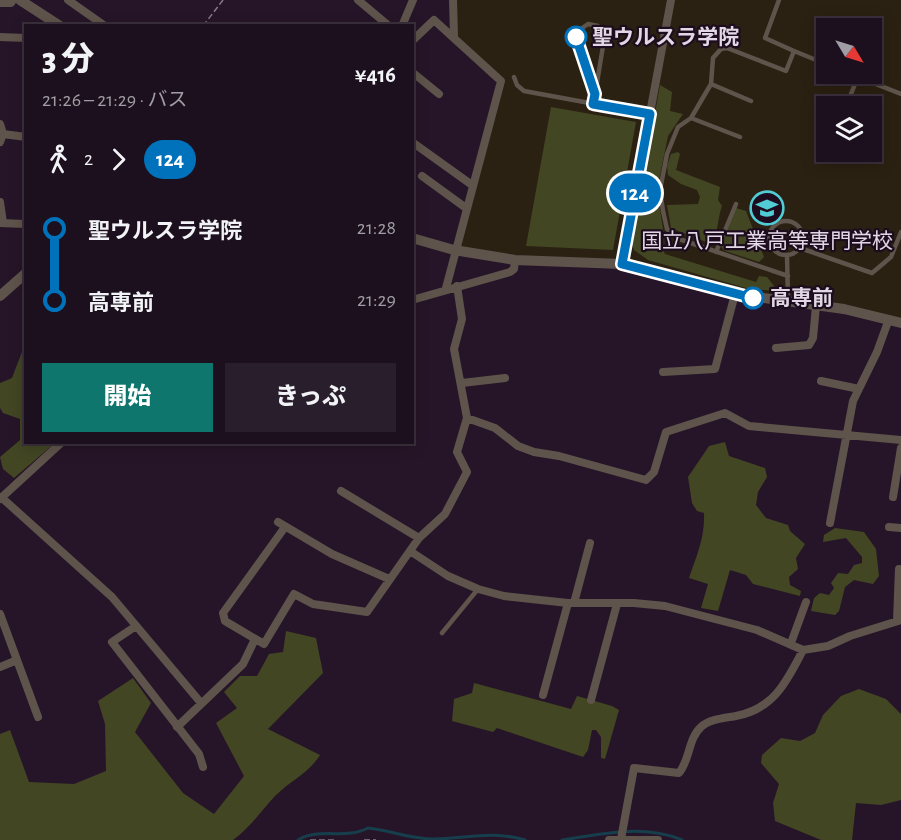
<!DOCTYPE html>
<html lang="ja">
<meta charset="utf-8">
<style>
:root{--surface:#1c101e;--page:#291e2b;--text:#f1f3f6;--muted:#a09da4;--line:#3a303c;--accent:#0f766e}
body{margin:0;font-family:"Alegreya Sans","Noto Sans JP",sans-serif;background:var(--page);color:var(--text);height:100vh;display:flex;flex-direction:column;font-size:22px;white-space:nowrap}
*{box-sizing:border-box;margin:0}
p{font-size:20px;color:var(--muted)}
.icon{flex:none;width:33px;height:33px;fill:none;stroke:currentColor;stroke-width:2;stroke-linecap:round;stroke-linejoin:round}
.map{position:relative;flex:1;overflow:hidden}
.panel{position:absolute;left:24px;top:24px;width:390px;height:420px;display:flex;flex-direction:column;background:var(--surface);border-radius:0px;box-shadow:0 3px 15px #0003,0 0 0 2px var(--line)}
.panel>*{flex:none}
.badge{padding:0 12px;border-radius:20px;font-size:21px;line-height:39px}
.needle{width:39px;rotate:128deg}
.controls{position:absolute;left:816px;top:18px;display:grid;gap:12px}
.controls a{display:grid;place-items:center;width:66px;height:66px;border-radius:0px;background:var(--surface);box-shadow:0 3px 15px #0003,0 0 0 2px var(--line);font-size:30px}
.map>.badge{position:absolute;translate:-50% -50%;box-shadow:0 0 0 3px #fff}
.legs{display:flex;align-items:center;gap:9px;height:66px;padding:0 18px;font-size:20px}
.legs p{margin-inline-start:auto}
.overview{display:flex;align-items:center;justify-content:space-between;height:102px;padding:0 18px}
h1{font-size:33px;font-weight:800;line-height:45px}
.button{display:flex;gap:12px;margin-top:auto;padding:12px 18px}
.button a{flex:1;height:69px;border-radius:0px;background:var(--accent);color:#fff;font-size:24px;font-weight:800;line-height:69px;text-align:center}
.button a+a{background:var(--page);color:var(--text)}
ul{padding:0 18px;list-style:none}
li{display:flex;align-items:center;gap:21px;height:72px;font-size:22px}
li i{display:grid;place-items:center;width:9px;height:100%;margin:0 8px;background:currentColor}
li i::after{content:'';width:15px;height:15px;margin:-8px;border:4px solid;border-radius:50%;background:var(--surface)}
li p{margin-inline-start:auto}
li:first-child i{background:linear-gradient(#0000 50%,currentColor 0)}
li:last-child i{background:linear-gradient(currentColor 50%,#0000 0)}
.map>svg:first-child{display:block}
.education{fill:#2b2112;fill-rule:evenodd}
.green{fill:#424623}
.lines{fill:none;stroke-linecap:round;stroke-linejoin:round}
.stream{stroke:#163e4c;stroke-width:3}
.path{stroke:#877989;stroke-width:1.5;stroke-dasharray:6 3;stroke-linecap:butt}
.service{stroke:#5f544b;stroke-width:4.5}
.minor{stroke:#5f544b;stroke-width:8}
.tertiary{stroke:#5f544b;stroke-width:10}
.line-1-casing{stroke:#fff;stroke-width:14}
.line-1{stroke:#0072bc;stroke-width:9}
.stop-1-dot{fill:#fff;stroke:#0072bc;stroke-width:3}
.labels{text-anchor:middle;stroke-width:4.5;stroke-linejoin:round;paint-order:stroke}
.stop-label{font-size:21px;font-weight:bold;fill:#e2d7e4;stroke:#1c0c1e;text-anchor:start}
.poi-label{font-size:21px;fill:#e2d7e4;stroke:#1c0c1e}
</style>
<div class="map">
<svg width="901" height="840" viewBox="0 0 901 840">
<rect width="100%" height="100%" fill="#261528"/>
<path class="education" d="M453 0H901V323L788 303 622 264 454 250 501 81 454 36ZM826 28H872V74H826ZM826 106H872V152H826Z"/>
<path class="green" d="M660 85 672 92 670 111 683 114 668 136 657 190 663 229 657 238 665 254 756 282 759 276 767 277 774 286 773 291 746 288 648 260 634 250 632 244Z
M551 107 636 122 613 250 526 246Z
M678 152 680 154 676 170 720 187 718 200 722 206C717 219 719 233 711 244L671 228 667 205 698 204 700 197 697 190 681 184 668 175 667 166 671 154Z
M736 208 746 211 764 257 759 262 725 251 721 247Z
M25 344 26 442 55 443 14 478 3 469 0 457 20 440V419L3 413 0 408V383L12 378Z
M725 442 729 456 765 468 767 477 758 492 756 505 766 518 788 525 790 531 805 544 796 558 798 569 789 577 790 585 801 591 800 596 753 584 746 575 730 570 718 611 701 608 708 584 689 578C697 555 705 537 704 513L697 511 692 503 688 477 709 446Z
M835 528 864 532 876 549 879 576 873 584 854 580 845 587 839 611 835 615 811 611 814 598 820 593 829 595 834 588 831 583 838 573 848 574 854 565 862 563V557L846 538 823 542 824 535Z
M286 631 316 638 323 673 268 729 320 755C309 773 290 781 275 796 261 811 250 828 233 840H0V734L10 730 29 782 74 784 106 771 105 724 98 701 133 678 151 703 135 732 183 793 214 814 244 776 216 723 237 708 224 692 240 676H257L269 654 283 652Z
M474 683 571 709 577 696 612 706 619 710 605 759 601 758V737L596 730H592L588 750 583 757 497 728 493 732 452 721 454 699 472 693Z
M859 689 886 699 901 714V800L881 805 856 803 852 840H821L775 821 773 803 779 784 761 763 762 755 781 738 800 741 815 733 823 715 841 696Z"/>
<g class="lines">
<path class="stream" d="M298 840C318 827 346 840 368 828 389 830 411 839 433 839 466 839 491 830 525 840
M562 840C602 834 643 824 682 840"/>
<path class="path" d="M203 26 223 0
M310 840H336
M364 840H376"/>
<path class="service" d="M779 0 765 38 794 51
M850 74 901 94
M514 77 517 85 524 91 650 114
M711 84 751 101
M593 104 595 95 605 34 598 26 588 24 578 31 576 41 595 95
M846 106 858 77
M691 118 740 137
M769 238a17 17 0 1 1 34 0a17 17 0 1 1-34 0Z
M800 248 872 273 891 257 901 232
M716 252 736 204
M787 255 788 300
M788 276 679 239 667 229 663 211 660 190 667 154 678 127 691 118 711 84 713 58 721 49 727 48 786 71 794 51 826 64
M442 633 478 589"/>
<path class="minor" d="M68 0 105 26
M358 0 389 26
M453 0 454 36
M0 3H11L13 0
M402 26 413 0
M0 37 26 38
M412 41 434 20 501 81 446 288
M412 72 439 94
M0 124 3 134 0 142
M3 134 26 137
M412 142 472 185
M422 176 466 208
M0 202 3 223
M0 223 26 224
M622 264 671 0
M412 300 510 272 514 269 515 260
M776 348 809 345 813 338 816 306
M663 372 715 369 735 294
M821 381 859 389
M462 383 505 378
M467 418 495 428 518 446 534 452 559 456 646 480 654 472 666 432 725 413 749 426 901 440
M341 491 419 538
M1 497 112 597 201 703
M893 497 901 448
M0 499 62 442
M278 522 332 554 389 579
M830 523 853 401 877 352 889 319
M285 527 223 613 225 621 264 644 294 594 313 604 367 612 419 538 445 514 467 472 457 452 467 418 454 349 462 319 457 286
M889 527 901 528
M410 551 448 576 478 589 504 596 568 603H634L665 606 757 630 803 650 828 646 850 636 901 620
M574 603 590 543
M0 614 38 717
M897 621 899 569
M136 626 112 642 199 754 203 767
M791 643 806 602
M0 667 17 660
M543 695 568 603
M591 700 617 604
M177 727 243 664 255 639
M621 839 634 768 679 773C690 760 688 739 701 727 709 719 725 718 736 716 774 709 787 681 803 650
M609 840H658"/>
<path class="tertiary" d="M20 0 60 26
M412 238 454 250 515 260 622 264 735 294 844 309 901 323
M0 296 26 273"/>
</g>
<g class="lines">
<g class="line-1-casing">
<path id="line-1" d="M576 37 595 94 593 104 650 114 622 264 753 298"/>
</g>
<use href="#line-1" class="line-1"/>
</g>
<defs>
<g id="university-ring" transform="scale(1.725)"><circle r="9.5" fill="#1c0c1e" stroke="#51ccd4" stroke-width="1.5"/><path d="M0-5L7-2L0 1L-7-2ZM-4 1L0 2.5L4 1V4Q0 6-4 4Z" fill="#51ccd4"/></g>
</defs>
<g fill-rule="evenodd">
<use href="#university-ring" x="767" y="208"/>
</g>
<g class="stop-1-dot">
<circle cx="576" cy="37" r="10"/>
<circle cx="753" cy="298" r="10"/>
</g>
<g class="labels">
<g class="stop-label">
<text x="592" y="44">聖ウルスラ学院</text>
<text x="770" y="305">高専前</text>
</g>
<g class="poi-label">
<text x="767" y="248">国立八戸工業高等専門学校</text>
</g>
</g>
</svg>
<div class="controls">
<a><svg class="needle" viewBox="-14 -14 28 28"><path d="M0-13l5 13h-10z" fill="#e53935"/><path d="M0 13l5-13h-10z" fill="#a09da4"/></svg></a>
<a><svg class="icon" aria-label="layers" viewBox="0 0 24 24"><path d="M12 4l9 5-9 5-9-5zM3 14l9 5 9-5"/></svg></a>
</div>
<b class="badge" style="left:635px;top:193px;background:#0072bc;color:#fff">124</b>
<section class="panel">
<div class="overview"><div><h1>3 分</h1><p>21:26 – 21:29 · バス</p></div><b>¥416</b></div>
<div class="legs"><svg class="icon" aria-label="walk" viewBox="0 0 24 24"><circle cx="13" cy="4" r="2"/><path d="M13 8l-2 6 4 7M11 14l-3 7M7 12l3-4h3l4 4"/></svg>2<svg class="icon" aria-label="forward" viewBox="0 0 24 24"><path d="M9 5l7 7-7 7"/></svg><b class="badge" style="background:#0072bc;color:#fff">124</b></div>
<ul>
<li><i style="color:#0072bc"></i><b>聖ウルスラ学院</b><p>21:28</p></li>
<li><i style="color:#0072bc"></i><b>高専前</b><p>21:29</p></li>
</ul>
<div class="button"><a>開始</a><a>きっぷ</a></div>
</section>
</div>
